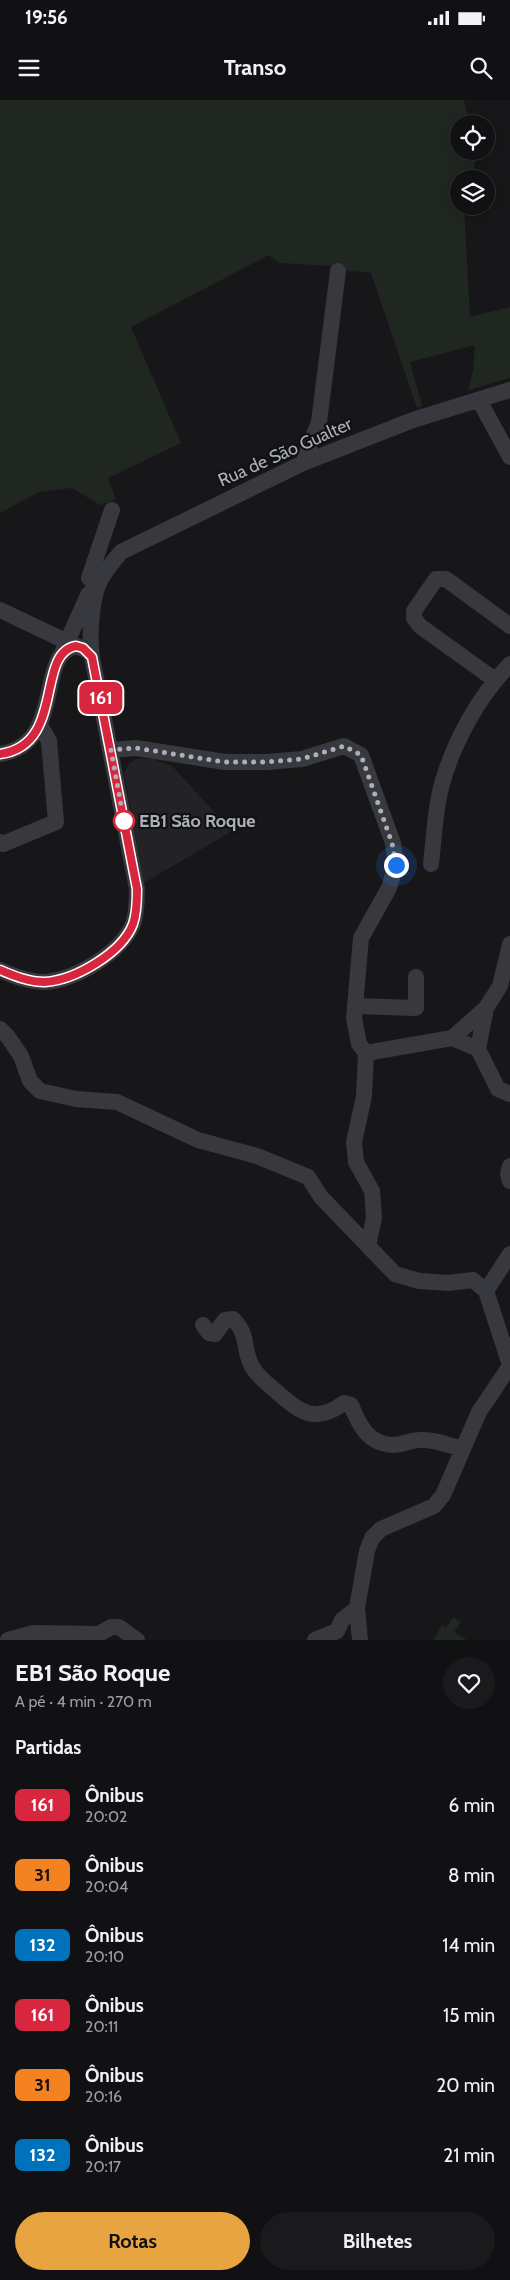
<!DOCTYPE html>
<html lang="pt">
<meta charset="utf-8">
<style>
:root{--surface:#111113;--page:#1a1a1c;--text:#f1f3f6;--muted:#9c9da0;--line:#303133;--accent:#e8a440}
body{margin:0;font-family:Cabin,sans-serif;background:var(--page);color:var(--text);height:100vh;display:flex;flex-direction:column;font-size:19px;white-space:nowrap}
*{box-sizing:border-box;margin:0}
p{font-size:16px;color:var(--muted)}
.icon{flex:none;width:28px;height:28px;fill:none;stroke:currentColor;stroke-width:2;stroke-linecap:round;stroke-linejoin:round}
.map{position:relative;height:1540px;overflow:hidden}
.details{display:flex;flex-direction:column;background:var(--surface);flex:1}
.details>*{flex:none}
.badge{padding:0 10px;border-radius:8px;font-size:18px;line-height:32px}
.controls{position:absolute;left:450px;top:15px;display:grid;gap:10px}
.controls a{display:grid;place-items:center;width:45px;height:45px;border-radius:50%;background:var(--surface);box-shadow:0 2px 12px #0003,0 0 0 1px var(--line);font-size:25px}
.you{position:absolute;width:25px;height:25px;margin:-12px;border:4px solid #fff;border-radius:50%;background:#1a73e8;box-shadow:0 0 0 8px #1a73e833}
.map>.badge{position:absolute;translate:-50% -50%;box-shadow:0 0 0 2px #fff}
h2{padding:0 15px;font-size:19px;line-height:45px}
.round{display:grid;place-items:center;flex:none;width:52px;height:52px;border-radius:26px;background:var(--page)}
.overview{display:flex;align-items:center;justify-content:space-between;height:85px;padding:0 15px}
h1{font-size:24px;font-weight:800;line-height:38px}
.action{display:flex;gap:10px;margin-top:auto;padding:10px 15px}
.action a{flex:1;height:58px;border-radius:30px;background:var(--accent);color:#111;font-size:20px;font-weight:800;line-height:58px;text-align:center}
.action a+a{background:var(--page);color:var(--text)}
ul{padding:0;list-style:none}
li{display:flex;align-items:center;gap:15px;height:70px;padding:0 15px}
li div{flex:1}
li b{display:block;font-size:19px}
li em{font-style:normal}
li .badge{min-width:55px;font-weight:700;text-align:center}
.status{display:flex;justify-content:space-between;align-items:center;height:35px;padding:0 25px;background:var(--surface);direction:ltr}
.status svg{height:14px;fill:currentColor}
header{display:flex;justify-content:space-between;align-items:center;height:65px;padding:0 15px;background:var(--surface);font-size:22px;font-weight:800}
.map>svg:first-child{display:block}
.built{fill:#232326}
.green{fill:#1f2720}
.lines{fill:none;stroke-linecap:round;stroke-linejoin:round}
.minor{stroke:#38393e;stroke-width:16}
.line-casing{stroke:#fff;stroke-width:11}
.line{stroke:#d7263d;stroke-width:8}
.walk{stroke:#aaafb8;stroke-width:5;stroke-dasharray:0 9}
.stop-dot{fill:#fff;stroke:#d7263d;stroke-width:2.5}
.labels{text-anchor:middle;stroke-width:4.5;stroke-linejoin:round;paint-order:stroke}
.street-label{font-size:18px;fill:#aaafb8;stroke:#121214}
.stop-label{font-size:18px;font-weight:bold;fill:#aaafb8;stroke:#121214;text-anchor:start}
</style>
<div class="status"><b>19:56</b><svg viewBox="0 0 49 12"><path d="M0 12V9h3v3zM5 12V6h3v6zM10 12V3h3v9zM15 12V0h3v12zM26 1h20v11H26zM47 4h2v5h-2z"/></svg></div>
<header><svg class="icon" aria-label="menu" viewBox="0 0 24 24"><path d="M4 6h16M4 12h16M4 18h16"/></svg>Transo<svg class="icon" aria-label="search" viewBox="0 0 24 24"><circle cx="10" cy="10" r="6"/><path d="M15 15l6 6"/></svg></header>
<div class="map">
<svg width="510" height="1540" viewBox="0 0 510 1540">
<rect width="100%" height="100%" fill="#171719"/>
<path class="built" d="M137 659H153L172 666 232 731 144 783 124 674 129 663Z"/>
<path class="green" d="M0 0H464L470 24H459V51H477L472 79H459V106H464L470 217 510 207V278L468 290 473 270 475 245 410 262 422 306 417 308 371 173 331 169V166L279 163 269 155 131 227 181 343 108 378 116 399 100 405 72 388 39 392 0 413Z
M453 1517 461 1522 454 1532 467 1540H433L442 1525 446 1528Z"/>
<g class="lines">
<path class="minor" d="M479 300 510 357
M303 363 319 322 338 171
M98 485 89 478 112 410
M0 510 76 546
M63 551 88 495 93 490
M92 557C89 535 91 506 98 485 103 473 112 463 121 452L303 363 413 320 510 290
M495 580 420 526 414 518V511L436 479H446L510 526
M111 650 136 648 225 662H267L302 659 344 646 361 655 393 743 396 765 389 788 361 838 354 918 359 944 366 953 364 996 354 1042 356 1062 372 1091 374 1118 368 1146
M0 654C66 644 35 553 76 546L89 551 92 557 137 789C137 800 137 813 133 824 121 853 75 880 45 882 29 882 14 876 0 870
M0 742 3 744 56 722 49 641 40 625
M431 764C434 739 435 707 442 684 454 641 479 596 510 564
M355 906 416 908V877
M0 929 8 937 21 956 30 981 40 991 76 999 117 1002 198 1040 257 1056 308 1077 321 1097 395 1174 419 1181 448 1183 473 1180 486 1191 510 1265
M452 938 486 908 500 886 510 844
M478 949 486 908
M366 953 452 938 478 949 498 989 510 994
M510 1066 508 1074 510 1081
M486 1191 510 1154
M203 1225 209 1233 215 1234 225 1220 233 1219C250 1235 242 1251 253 1268 259 1278 269 1285 277 1292 301 1313 315 1324 344 1303L351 1305C359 1325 368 1344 393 1345 402 1345 411 1340 420 1340 434 1339 448 1345 462 1349
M8 1540 33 1533 99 1534 111 1527H119L137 1540
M315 1540 337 1531 342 1520 357 1508
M360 1540 357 1508 367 1451 372 1438 381 1429 434 1406 443 1395 479 1312 510 1266"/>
</g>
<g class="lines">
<g class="line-casing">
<path id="line" d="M0 654C66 645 35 553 76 546L83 548 92 557 137 789C137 800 137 813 133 824 122 853 75 880 45 882 29 882 14 876 0 870"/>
</g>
<use href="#line" class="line"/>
<path class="walk" d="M124 721 111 650 136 648 224 662H267L302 659 344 646 361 655 392 743 396 765"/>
</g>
<circle class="stop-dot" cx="124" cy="721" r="10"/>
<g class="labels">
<g class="street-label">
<text transform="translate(285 352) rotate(-24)" y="6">Rua de São Gualter</text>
</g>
<g class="stop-label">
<text x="139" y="727">EB1 São Roque</text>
</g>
</g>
</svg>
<div class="controls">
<a><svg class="icon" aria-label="locate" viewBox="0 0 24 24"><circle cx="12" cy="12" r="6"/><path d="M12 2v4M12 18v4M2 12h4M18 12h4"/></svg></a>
<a><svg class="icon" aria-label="layers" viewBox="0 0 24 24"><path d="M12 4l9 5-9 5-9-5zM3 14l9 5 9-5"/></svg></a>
</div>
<div class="you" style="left:396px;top:765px"></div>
<b class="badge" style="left:101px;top:598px;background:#d7263d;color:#fff">161</b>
</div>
<section class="details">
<div class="overview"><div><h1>EB1 São Roque</h1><p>A pé · 4 min · 270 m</p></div><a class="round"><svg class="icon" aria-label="heart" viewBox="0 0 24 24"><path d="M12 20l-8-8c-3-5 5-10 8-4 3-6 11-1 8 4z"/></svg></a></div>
<h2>Partidas</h2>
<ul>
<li><span class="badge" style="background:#d7263d;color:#fff">161</span><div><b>Ônibus</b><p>20:02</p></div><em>6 min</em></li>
<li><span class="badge" style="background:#f58220;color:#111">31</span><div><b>Ônibus</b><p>20:04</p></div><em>8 min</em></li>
<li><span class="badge" style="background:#0072bc;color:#fff">132</span><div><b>Ônibus</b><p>20:10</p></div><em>14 min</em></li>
<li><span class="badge" style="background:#d7263d;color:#fff">161</span><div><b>Ônibus</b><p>20:11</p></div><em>15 min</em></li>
<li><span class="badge" style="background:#f58220;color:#111">31</span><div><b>Ônibus</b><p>20:16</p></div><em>20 min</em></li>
<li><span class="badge" style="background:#0072bc;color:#fff">132</span><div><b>Ônibus</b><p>20:17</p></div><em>21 min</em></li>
</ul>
<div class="action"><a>Rotas</a><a>Bilhetes</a></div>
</section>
